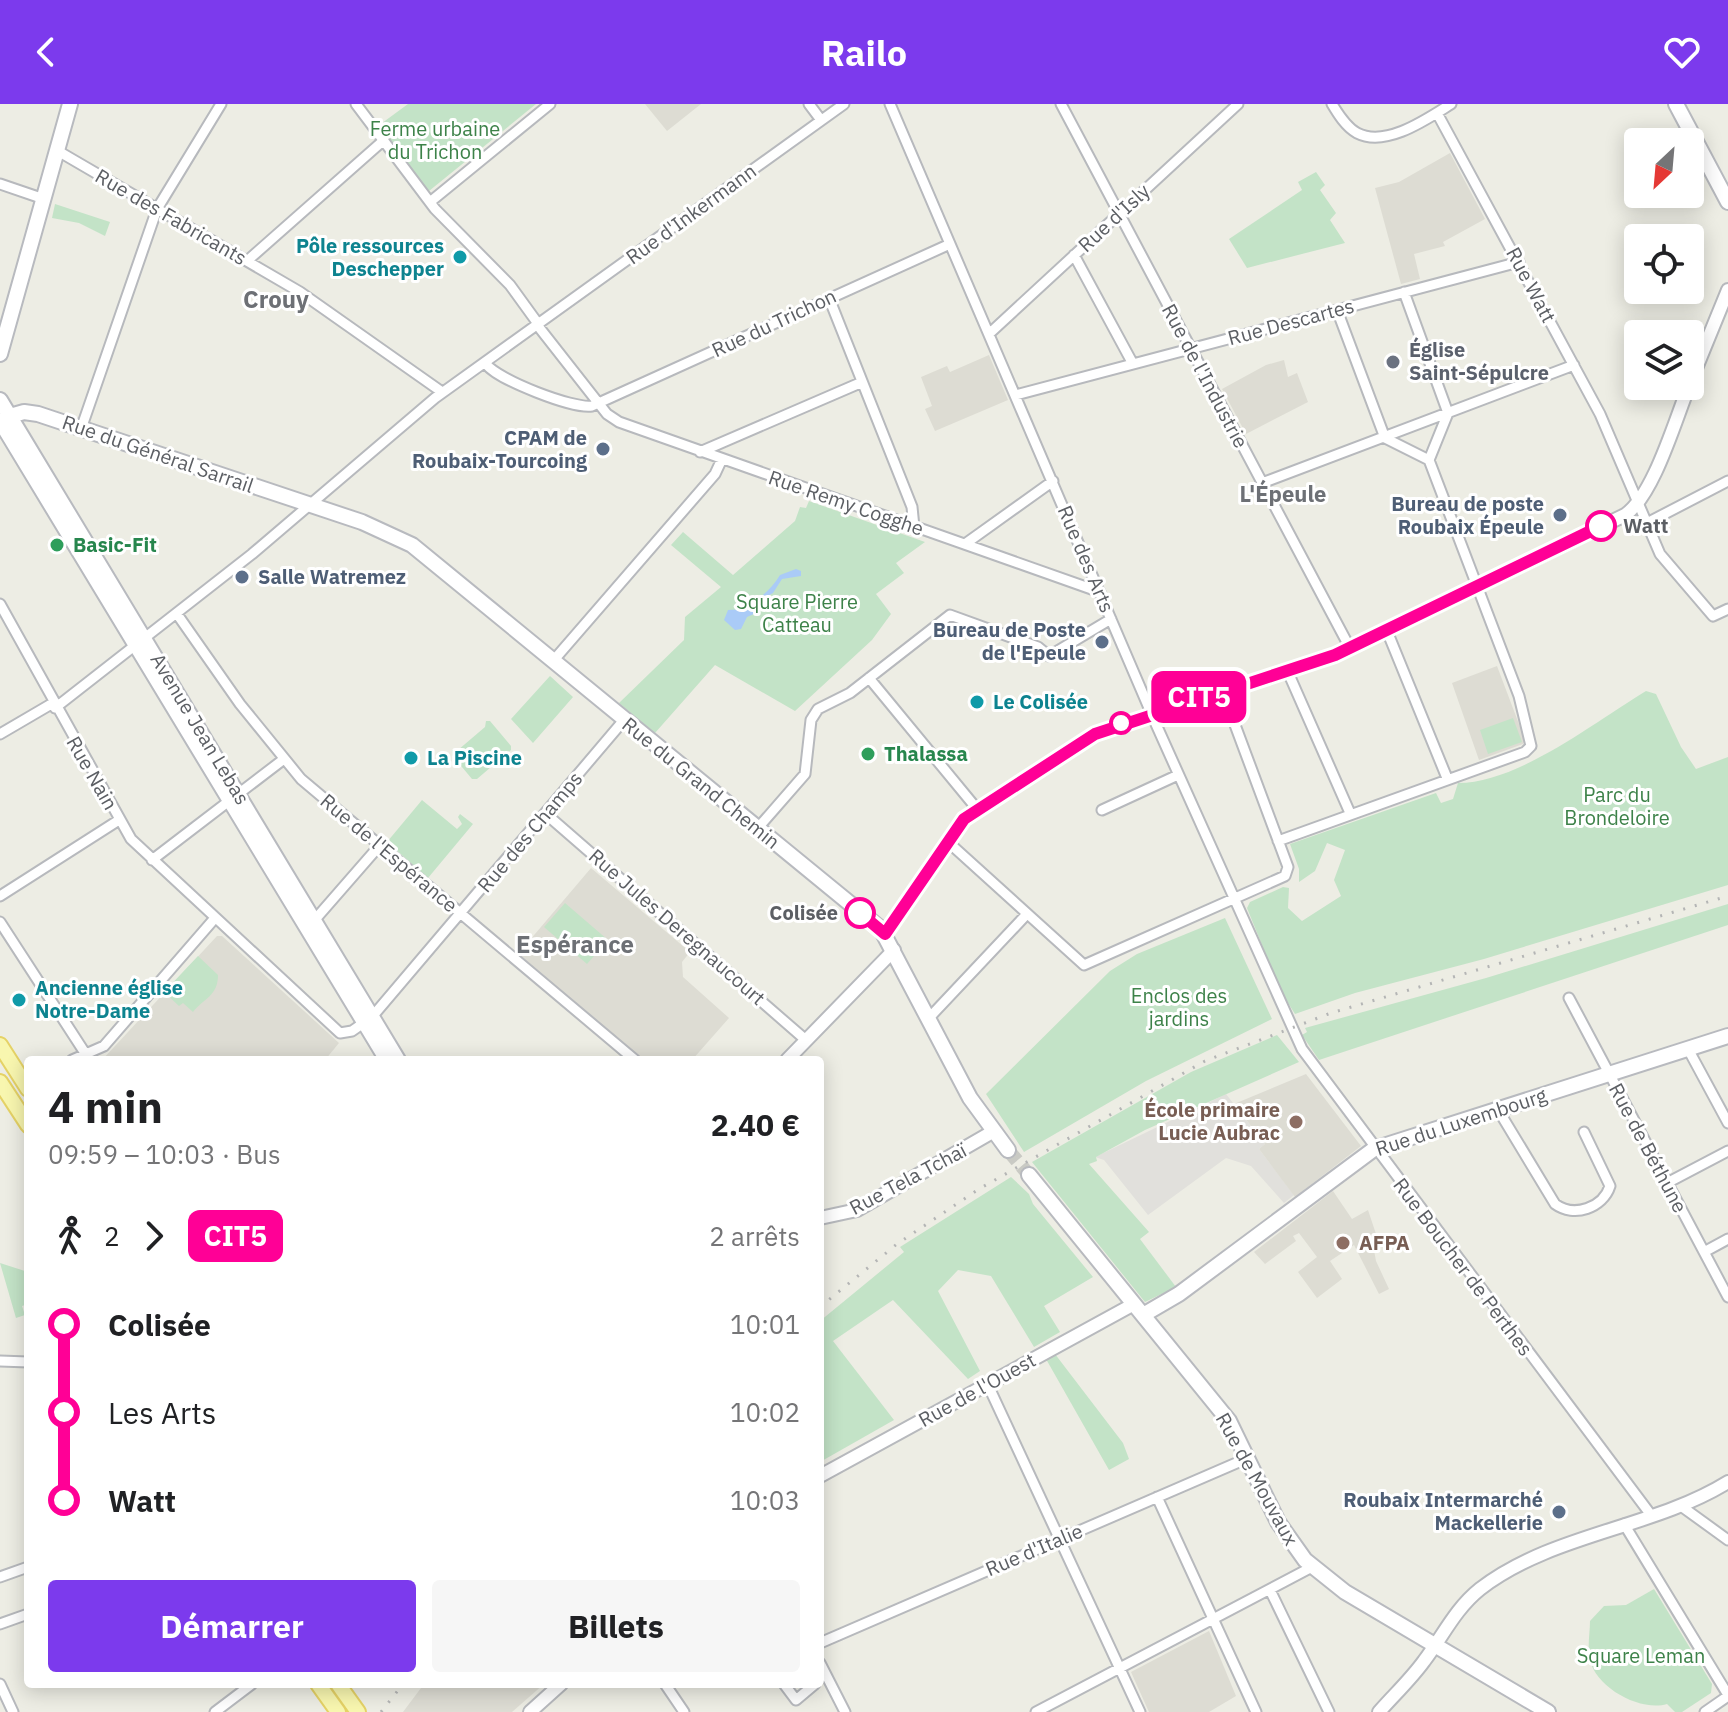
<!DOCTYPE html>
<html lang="fr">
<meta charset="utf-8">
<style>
:root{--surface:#fff;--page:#f6f6f6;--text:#202124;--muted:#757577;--accent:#7c3aed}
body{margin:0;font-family:"IBM Plex Sans",sans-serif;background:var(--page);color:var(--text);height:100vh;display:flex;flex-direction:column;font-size:30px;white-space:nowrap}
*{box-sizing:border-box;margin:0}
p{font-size:26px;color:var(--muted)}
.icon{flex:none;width:44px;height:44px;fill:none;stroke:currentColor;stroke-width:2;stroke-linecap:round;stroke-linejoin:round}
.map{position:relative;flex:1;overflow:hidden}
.sheet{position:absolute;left:24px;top:952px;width:800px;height:632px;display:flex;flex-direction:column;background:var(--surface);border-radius:8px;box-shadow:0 4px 20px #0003}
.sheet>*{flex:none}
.badge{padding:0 16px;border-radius:12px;font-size:28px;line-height:52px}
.needle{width:52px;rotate:206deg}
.fabs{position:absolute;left:1624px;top:24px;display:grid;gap:16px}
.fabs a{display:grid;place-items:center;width:80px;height:80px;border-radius:8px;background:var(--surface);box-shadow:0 4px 20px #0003;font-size:40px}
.map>.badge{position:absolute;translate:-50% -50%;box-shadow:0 0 0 4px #fff}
.legs{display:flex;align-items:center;gap:12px;height:88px;padding:0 24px;font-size:26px}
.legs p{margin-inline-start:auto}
.overview{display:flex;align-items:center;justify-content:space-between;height:136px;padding:0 24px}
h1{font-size:44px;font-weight:800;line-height:60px}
.cta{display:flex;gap:16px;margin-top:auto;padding:16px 24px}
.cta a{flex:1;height:92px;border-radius:8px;background:var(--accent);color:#fff;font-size:32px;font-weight:800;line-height:92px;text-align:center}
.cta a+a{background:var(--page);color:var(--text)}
ul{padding:0 24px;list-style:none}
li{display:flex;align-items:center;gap:28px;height:88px;font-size:30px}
li i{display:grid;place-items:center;width:12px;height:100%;margin:0 10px;background:currentColor}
li i::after{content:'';width:20px;height:20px;margin:-10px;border:6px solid;border-radius:50%;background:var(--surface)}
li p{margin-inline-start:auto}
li:first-child i{background:linear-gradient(#0000 50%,currentColor 0)}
li:last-child i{background:linear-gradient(currentColor 50%,#0000 0)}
header{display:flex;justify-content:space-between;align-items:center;height:104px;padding:0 24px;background:var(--accent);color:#fff;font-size:36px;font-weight:800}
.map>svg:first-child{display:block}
.industrial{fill:#e1e0dc}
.education{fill:#dddcd3}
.green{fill:#c3e3c7}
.water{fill:#aacbf7}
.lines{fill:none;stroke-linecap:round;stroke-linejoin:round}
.secondary-tunnel{stroke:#c9cac4;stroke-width:14;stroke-dasharray:14 7;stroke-linecap:butt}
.minor-casing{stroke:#b7b9bd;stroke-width:13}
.tertiary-casing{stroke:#b7b9bd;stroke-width:16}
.secondary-casing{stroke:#b8babf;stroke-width:18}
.primary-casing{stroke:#e5d266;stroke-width:18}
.minor{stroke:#fff;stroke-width:9}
.tertiary{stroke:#fff;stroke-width:12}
.secondary{stroke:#fff;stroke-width:14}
.primary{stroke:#f8f6af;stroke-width:14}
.rail{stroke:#b4b5b5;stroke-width:3;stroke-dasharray:2 10;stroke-linecap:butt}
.line-1-casing{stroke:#fff;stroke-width:18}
.line-1{stroke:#ff0096;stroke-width:12}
.culture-dot{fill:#0f9aa8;stroke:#fff;stroke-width:3}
.worship-dot{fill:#6b7280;stroke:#fff;stroke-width:3}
.service-dot{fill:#5c6f8a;stroke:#fff;stroke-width:3}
.stop-1-dot{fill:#fff;stroke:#ff0096;stroke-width:4}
.leisure-dot{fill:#2e9e5b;stroke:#fff;stroke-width:3}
.education-dot{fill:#8d6e63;stroke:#fff;stroke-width:3}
.labels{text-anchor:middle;stroke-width:6;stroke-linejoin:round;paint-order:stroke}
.park-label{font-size:20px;fill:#3d8249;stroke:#fff}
.street-label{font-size:20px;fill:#5c5f64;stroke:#fff}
.culture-label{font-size:20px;font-weight:bold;fill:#0d838f;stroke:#fff;text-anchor:start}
.worship-label{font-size:20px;font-weight:bold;fill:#5b616d;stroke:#fff;text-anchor:start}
.service-label{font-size:20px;font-weight:bold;fill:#4e5e75;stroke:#fff;text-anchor:end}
.stop-label{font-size:20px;font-weight:bold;fill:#5c5f64;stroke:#fff;text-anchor:start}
.leisure-label{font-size:20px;font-weight:bold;fill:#27864d;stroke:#fff;text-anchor:start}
.education-label{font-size:20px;font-weight:bold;fill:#785e54;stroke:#fff;text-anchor:end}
.neighbourhood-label{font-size:22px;font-weight:bold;fill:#6d7075;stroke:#fff}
.quarter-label{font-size:24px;font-weight:bold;fill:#6d7075;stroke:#fff}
</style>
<header><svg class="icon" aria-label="back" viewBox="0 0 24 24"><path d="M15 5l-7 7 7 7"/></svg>Railo<svg class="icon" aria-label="heart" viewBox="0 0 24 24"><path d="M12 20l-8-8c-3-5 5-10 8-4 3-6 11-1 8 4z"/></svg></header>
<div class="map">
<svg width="1728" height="1608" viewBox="0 0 1728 1608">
<rect width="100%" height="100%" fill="#edede4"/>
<path class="industrial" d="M1226 990 1265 1040 1259 1045 1294 1091 1284 1099 1251 1062 1226 1054 1148 1111 1104 1056 1095 1053Z"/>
<path class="education" d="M645 0H701L667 27Z
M1450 49 1485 115 1443 138 1445 142 1414 150 1420 175 1401 180 1375 84 1399 78Z
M989 251 1008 296 935 327 925 305 932 302 921 273 947 262 950 268Z
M1284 256 1288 273 1297 269 1308 298 1246 330 1222 285 1266 261Z
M1497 562 1525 636 1523 640 1479 656 1452 579Z
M591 764 690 848 682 858 683 873 729 914 692 956H643L518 850Z
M217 832H222L339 939 325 956H102Z
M1306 970 1361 1042 1295 1093 1259 1045 1265 1040 1234 1000Z
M1333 1087 1352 1115 1368 1106 1380 1142 1374 1146 1376 1157 1389 1185 1379 1190 1354 1141 1330 1157 1342 1175 1317 1194 1298 1168 1317 1153 1299 1129 1293 1132 1296 1137 1265 1160 1254 1148Z
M1209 1527 1236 1592 1209 1608H1149L1131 1568Z
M424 1580H544L512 1608H403Z"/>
<path class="green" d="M408 0H536L429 87 378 22Z
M1316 68 1325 81 1320 86 1336 109 1330 116 1345 139 1247 164 1229 135 1302 86 1298 78Z
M55 100 110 118 105 132 79 119 52 114Z
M809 397 925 438 896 459 904 469 876 490 891 510 872 536 795 607 715 561 655 629 619 599 684 536 685 513 721 483 671 441 683 428 733 471 795 417 800 403 806 404Z
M550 572 573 593 533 639 511 615Z
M1646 587 1656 590 1681 643 1696 665 1728 653V781L1484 855 1355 889 1295 910 1281 888 1247 804 1250 798 1283 783 1289 784 1288 804 1302 817 1341 792 1334 776 1345 746 1327 739 1315 767 1299 778V765L1290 740 1436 689 1441 699 1453 695 1458 679C1518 679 1593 619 1646 587Z
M1513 614 1522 638 1488 650 1480 626Z
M486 617H490L511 642V646L477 675H472L452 651V646H458L485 623Z
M422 696 457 725 462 720 458 713 460 710 473 720 428 774 387 738Z
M565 799 608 836 587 860 544 823Z
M1728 800V821L1319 956 1302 931 1307 928 1305 924 1486 874Z
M1225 814 1272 915 1146 977 1024 1048 986 990 1110 867 1137 850Z
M198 852 218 871C218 892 204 894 193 908L183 899 179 902 164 888Z
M1277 931 1299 958 1145 1026 1096 1053 1097 1057 1089 1060 1149 1128 1140 1135 1176 1183 1145 1198 1032 1058 1191 968Z
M1011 1073 1029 1090 1033 1100 1093 1173 1044 1202 1060 1228 1034 1243 991 1172 958 1166 938 1187 980 1267 968 1275 893 1196 833 1237 894 1316 820 1358V1217L904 1148 900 1143Z
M0 1159 28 1168V1200L22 1202 25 1211 16 1214Z
M1055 1250 1123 1339 1129 1355 1109 1366 1046 1255Z
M1654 1485 1712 1580 1711 1589 1682 1608H1675L1667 1600C1641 1608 1596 1584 1590 1556 1587 1544 1590 1529 1590 1517L1604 1502 1626 1501Z"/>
<path class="water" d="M796 465 801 467V472L782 475 773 489 759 497 756 509 747 513 741 525 735 526 724 516 728 506 747 505C759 494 772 485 780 471Z"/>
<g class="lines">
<path class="secondary-tunnel" d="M1008 1046 1029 1071"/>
<g class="minor-casing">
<path id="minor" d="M356 0 435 105 510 181 539 221
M809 0 821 16
M890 0 1155 618 1302 945 1651 1411
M1061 0 1350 544
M1332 0C1338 10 1346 23 1357 29 1386 44 1427 15 1451 0
M1437 9 1600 310 1660 450 1713 512 1728 505
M58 47 300 188 442 288
M0 80 44 95
M430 98 550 0
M1074 151 1133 260
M247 157 384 36
M1404 188 1448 309 1429 356
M829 194 912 403 914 423
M1337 206 1385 334 1429 356
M538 222 607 310 619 318 1100 488
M990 229 1238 0
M486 260C498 276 573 305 592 302L950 140
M1016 291 1519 158
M81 325 157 105 221 0
M700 348 860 279
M1262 379 1574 261
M1645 420 1728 377
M965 440 1053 377
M0 500 131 735 340 929 352 927 372 913 624 616
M177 510 240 600 301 675 635 956
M1387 527 1447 674
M553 557 715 370 722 355
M1287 566 1350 709
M869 574 977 705
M55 604 252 450 435 294 844 0
M0 630 53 599
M1102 706 1178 671
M546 710 807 937
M757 725 805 670 811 616 818 605 850 589 950 511 1038 543 1049 552 1111 515
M947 737 1084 861 1285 772 1288 763 1222 586
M1278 737 1525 648 1531 642 1519 592 1429 356
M152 756 284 655
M0 792 119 716
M0 818 85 949
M312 819 380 741
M1569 894 1728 1193
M928 915 1027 810
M1688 945 1728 1019
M72 956 104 942 215 814
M1497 1004 1555 1100C1574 1114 1603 1104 1610 1082L1584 1028
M1667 1079 1728 1047
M1704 1148 1728 1135
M0 1257 28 1258
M987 1279 1140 1608
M1157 1393 1256 1608
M1681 1402 1728 1436
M1624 1420 1728 1591
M0 1473 28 1463
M1270 1486 1329 1608
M0 1520 28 1510
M820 1539 1248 1354
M820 1559 845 1608
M0 1580 13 1608
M665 1580 684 1608
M784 1580 796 1596 815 1580
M215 1608 252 1580
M1036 1608 1312 1463
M1705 1608 1728 1592"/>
</g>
<g class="tertiary-casing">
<path id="tertiary" d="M1690 279 1728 186
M885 830 964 715 1095 630 1335 551 1625 411C1654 391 1675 316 1689 282
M787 956 894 846
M820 1114 857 1106 994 1027
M820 1372 1134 1200
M530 1608 561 1580
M1379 1608C1394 1591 1411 1575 1424 1557 1443 1532 1455 1505 1480 1485 1553 1429 1652 1425 1728 1378"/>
</g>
<g class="secondary-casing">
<path id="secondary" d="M1676 0 1728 98
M0 250 70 0
M0 296 398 956
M10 312 24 308 38 310 362 418 412 441 881 825 970 994 1008 1046
M0 317 387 956
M1029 1071 1229 1317 1278 1418 1305 1456 1345 1488 1548 1608
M1143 1211 1179 1190 1374 1045 1728 932"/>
</g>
<g class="primary-casing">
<path id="primary" d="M0 941 28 985
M0 978 28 1021
M318 1580 338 1608
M338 1580 358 1608"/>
</g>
<use href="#minor" class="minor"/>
<use href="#tertiary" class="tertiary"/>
<use href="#secondary" class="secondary"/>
<use href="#primary" class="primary"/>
<path class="rail" d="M820 1203 897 1140 979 1085 1205 957 1331 909 1728 792
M381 1608 403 1580"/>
</g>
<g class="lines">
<g class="line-1-casing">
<path id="line-1" d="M860 809 885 830 964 715 1095 630 1335 551 1601 422"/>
</g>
<use href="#line-1" class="line-1"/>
</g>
<g class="culture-dot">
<circle cx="460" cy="153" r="8"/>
<circle cx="977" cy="598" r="8"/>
<circle cx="411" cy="654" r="8"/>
<circle cx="19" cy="896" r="8"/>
</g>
<circle class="worship-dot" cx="1393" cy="258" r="8"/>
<g class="service-dot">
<circle cx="603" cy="345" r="8"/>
<circle cx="1560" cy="411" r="8"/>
<circle cx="242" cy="473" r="8"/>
<circle cx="1102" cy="538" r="8"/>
<circle cx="1559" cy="1408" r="8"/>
</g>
<g class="stop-1-dot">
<circle cx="1601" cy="422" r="14"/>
<circle cx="1121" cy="619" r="10"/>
<circle cx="860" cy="809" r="14"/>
</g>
<g class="leisure-dot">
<circle cx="57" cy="441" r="8"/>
<circle cx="868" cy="650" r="8"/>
</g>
<g class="education-dot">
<circle cx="1296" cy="1018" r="8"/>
<circle cx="1343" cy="1139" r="8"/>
</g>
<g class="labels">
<g class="park-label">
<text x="435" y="32">Ferme urbaine<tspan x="435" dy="23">du Trichon</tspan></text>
<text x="797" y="505">Square Pierre<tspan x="797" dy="23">Catteau</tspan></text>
<text x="1617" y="698">Parc du<tspan x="1617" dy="23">Brondeloire</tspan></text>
<text x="1179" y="899">Enclos des<tspan x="1179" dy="23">jardins</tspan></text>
<text x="1641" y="1559">Square Leman</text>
</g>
<g class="street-label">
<text transform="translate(691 110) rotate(-36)" y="7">Rue d'Inkermann</text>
<text transform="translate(171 113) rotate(30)" y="7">Rue des Fabricants</text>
<text transform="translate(1114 114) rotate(-43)" y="7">Rue d'Isly</text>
<text transform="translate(1531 181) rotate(62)" y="7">Rue Watt</text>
<text transform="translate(1291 218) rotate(-15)" y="7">Rue Descartes</text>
<text transform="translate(774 219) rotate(-25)" y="7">Rue du Trichon</text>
<text transform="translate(1205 272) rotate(62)" y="7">Rue de l'Industrie</text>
<text transform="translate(158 350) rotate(19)" y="7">Rue du Général Sarrail</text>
<text transform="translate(846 399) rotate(19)" y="7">Rue Remy Cogghe</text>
<text transform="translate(1086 455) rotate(67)" y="7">Rue des Arts</text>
<text transform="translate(200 625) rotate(59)" y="7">Avenue Jean Lebas</text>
<text transform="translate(92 669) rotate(60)" y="7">Rue Nain</text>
<text transform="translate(701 679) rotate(39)" y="7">Rue du Grand Chemin</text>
<text transform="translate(530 728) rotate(-50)" y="7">Rue des Champs</text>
<text transform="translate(389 749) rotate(40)" y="7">Rue de l'Espérance</text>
<text transform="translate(677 823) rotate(41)" y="7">Rue Jules Deregnaucourt</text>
<text transform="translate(1461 1018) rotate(-18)" y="7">Rue du Luxembourg</text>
<text transform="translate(1648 1044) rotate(62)" y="7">Rue de Béthune</text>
<text transform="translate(908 1075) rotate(-28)" y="7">Rue Tela Tchaï</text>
<text transform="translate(1463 1163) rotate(53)" y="7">Rue Boucher de Perthes</text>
<text transform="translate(977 1286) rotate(-29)" y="7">Rue de l'Ouest</text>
<text transform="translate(1257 1375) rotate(61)" y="7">Rue de Mouvaux</text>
<text transform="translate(1034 1446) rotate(-23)" y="7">Rue d'Italie</text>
</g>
<g class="culture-label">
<text x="444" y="149" text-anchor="end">Pôle ressources<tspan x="444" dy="23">Deschepper</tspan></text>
<text x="993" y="605">Le Colisée</text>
<text x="427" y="661">La Piscine</text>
<text x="35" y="891">Ancienne église<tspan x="35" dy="23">Notre-Dame</tspan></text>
</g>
<g class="worship-label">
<text x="1409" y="253">Église<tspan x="1409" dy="23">Saint-Sépulcre</tspan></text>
</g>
<g class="service-label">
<text x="587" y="341">CPAM de<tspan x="587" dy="23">Roubaix-Tourcoing</tspan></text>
<text x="1544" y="407">Bureau de poste<tspan x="1544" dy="23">Roubaix Épeule</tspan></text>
<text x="258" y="480" text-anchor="start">Salle Watremez</text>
<text x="1086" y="533">Bureau de Poste<tspan x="1086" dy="23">de l'Epeule</tspan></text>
<text x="1543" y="1403">Roubaix Intermarché<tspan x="1543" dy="23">Mackellerie</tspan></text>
</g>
<g class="stop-label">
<text x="1623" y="429">Watt</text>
<text x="838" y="816" text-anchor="end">Colisée</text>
</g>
<g class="leisure-label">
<text x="73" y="448">Basic-Fit</text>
<text x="884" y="657">Thalassa</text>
</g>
<g class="education-label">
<text x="1280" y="1013">École primaire<tspan x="1280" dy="23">Lucie Aubrac</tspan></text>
<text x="1359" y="1146" text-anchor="start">AFPA</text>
</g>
<g class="neighbourhood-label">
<text x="1283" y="398">L'Épeule</text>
</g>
<g class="quarter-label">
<text x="276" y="204">Crouy</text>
<text x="575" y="849">Espérance</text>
</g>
</g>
</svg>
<div class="fabs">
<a><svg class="needle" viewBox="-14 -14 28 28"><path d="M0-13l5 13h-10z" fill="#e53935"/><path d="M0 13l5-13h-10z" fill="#757577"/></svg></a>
<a><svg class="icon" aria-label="locate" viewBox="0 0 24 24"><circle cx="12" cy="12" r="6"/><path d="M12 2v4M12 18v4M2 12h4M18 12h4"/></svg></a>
<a><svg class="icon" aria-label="layers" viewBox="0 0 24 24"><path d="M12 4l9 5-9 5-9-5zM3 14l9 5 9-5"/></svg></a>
</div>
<b class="badge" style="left:1199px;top:593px;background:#ff0096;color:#fff">CIT5</b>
<section class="sheet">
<div class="overview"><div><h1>4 min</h1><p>09:59 – 10:03 · Bus</p></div><b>2.40 €</b></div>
<div class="legs"><svg class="icon" aria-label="walk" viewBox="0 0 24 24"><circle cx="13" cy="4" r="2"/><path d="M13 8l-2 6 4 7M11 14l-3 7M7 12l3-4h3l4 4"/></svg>2<svg class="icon" aria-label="forward" viewBox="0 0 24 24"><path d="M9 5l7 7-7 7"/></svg><b class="badge" style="background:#ff0096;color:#fff">CIT5</b><p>2 arrêts</p></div>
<ul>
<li><i style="color:#ff0096"></i><b>Colisée</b><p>10:01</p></li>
<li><i style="color:#ff0096"></i><span>Les Arts</span><p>10:02</p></li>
<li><i style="color:#ff0096"></i><b>Watt</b><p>10:03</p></li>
</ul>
<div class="cta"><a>Démarrer</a><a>Billets</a></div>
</section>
</div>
